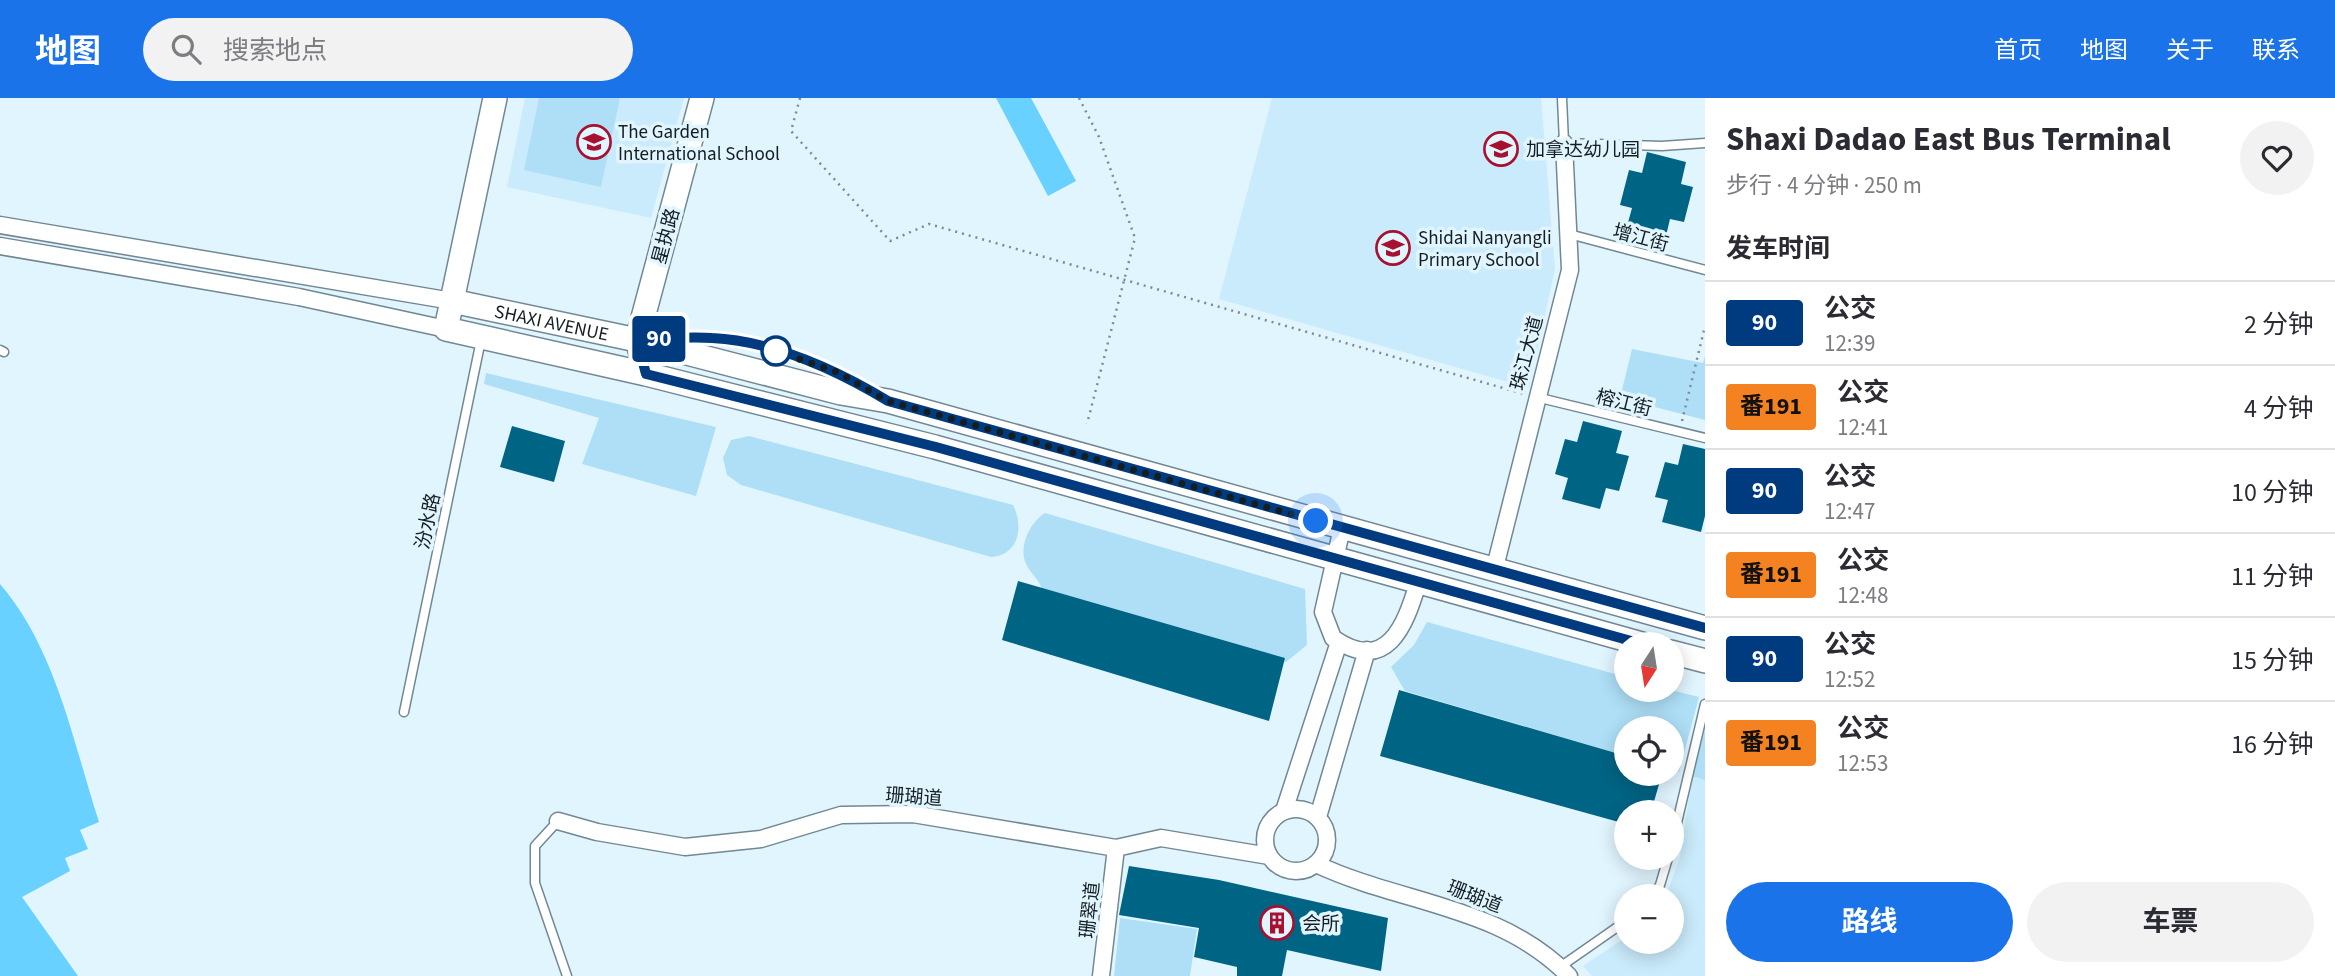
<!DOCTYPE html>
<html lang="zh">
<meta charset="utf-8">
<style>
:root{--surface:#fff;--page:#f2f2f3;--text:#2b2b33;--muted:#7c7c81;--line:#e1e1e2;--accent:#1a73e8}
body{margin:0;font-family:"Source Sans 3","Noto Sans SC",sans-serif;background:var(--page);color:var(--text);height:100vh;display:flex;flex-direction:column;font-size:26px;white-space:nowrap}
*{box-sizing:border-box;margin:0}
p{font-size:23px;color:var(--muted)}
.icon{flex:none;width:38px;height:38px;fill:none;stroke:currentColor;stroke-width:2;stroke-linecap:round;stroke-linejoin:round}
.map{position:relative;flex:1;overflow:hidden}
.details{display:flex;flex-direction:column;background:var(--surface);width:630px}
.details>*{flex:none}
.badge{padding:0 14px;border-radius:5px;font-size:24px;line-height:46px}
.needle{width:46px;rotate:192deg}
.tools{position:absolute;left:1614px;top:534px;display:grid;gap:14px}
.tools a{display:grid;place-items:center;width:70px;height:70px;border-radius:50%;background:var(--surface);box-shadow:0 4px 18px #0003;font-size:35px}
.you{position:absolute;width:35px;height:35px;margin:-18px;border:5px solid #fff;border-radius:50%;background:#1a73e8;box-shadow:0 0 0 10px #1a73e833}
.map>.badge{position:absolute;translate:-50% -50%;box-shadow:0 0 0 4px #fff}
h2{padding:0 21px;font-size:26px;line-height:63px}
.round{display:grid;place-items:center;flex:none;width:74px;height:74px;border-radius:37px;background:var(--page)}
.summary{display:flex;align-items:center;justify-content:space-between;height:119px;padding:0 21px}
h1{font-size:33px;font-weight:700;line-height:52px}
.button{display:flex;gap:14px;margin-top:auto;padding:14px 21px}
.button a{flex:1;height:80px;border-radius:42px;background:var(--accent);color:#fff;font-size:28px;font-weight:700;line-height:80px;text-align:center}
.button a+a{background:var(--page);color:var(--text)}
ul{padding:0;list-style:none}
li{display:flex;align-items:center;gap:21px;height:84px;padding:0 21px;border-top:2px solid var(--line)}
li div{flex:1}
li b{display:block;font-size:26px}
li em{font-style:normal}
li .badge{min-width:77px;font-weight:700;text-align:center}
header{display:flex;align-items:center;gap:42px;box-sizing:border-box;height:98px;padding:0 35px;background:var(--accent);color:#fff}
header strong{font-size:33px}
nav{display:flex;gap:38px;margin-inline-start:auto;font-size:24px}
.search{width:490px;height:63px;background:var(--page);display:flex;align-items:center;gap:18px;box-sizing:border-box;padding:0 24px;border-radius:38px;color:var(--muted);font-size:26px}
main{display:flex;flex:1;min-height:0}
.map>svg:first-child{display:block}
.built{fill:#caebfb}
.green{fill:#aedff7}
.water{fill:#68d1ff}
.building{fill:#006485}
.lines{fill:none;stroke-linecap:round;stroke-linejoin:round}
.lane-casing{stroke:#718893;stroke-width:11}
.street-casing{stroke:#718893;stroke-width:19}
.secondary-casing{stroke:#718893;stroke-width:26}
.path{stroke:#7c8b92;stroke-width:2.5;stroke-dasharray:2 5;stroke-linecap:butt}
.lane{stroke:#fff;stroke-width:8}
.street{stroke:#fff;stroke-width:16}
.secondary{stroke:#fff;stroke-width:23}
.line-casing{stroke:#fff;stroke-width:16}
.line{stroke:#003b80;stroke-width:10}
.walk{stroke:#141e22;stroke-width:7;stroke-dasharray:0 12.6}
.stop-dot{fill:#fff;stroke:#003b80;stroke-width:3.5}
.labels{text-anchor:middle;stroke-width:7;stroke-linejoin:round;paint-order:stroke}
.poi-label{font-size:19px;fill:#141e22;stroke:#e1f5ff;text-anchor:start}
.street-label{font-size:19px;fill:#141e22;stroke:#e1f5ff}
</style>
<header>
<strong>地图</strong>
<div class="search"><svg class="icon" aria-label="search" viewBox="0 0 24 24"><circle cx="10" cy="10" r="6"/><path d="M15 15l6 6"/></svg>搜索地点</div>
<nav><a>首页</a><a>地图</a><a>关于</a><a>联系</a></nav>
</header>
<main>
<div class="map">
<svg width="1705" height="878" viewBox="0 0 1705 878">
<rect width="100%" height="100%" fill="#e1f5ff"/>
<path class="built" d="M525 0H684L651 120 507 89Z
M1272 0H1541L1555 171 1529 290 1219 201Z
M1692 678 1705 682V878H1592L1583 868 1626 839V844H1671V798H1666L1680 759Z"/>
<path class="green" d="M539 0H620L601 89 524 72Z
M1632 251 1703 265 1705 258V322L1620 300Z
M486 275 716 329 696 398 582 366 599 320 484 286Z
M749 338 1013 407C1024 429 1019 457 991 459L741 387 727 377 723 360 731 342Z
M1045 415 1305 491 1307 547 1286 564 1043 496C1041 482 1032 478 1026 466 1018 449 1030 424 1045 415Z
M1427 524 1626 579V592H1671L1699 599 1679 674 1671 672V630H1626V658L1405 593 1391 569 1414 547Z
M1705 631V682L1692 678Z
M1120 820 1197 831 1190 878H1114Z"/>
<path class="water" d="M996 0H1031L1076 83 1048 98Z
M0 486C56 551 73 644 99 724L80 732 88 751 65 760 70 773 22 799 78 878H0Z"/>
<path class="building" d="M1647 54 1686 64 1681 86 1693 89 1684 124 1670 121 1665 142 1626 132 1632 110 1620 107 1629 72 1642 75Z
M1583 323 1622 333 1616 355 1629 358 1619 393 1606 390 1600 411 1562 401 1568 380 1555 376 1565 341 1577 344Z
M512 328 565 343 554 384 500 369Z
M1683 346 1705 351V418L1701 434 1662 424 1668 402 1655 399 1665 364 1678 367Z
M1018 483 1285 560 1269 623 1002 542Z
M1399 592 1626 658V676H1662L1651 714H1626V726L1380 658Z
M1129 768 1219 782 1388 820 1381 873 1287 852 1282 878H1237V869L1194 859 1199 830 1119 817Z"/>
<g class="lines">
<g class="lane-casing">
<path id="lane" d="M1562 0 1564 45 1662 48 1705 45
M1569 136 1705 172
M668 241C739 239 808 255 869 292
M0 252 4 254
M1536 299 1705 340
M404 614 481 242
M558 723 535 748V785L567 878
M1671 750 1705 606
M1653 798 1660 787 1668 760
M1560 869 1626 823"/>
</g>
<g class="street-casing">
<path id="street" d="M0 127 452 203
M0 148 299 199 446 231
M1342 430 1323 514 1333 540C1387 577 1405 528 1418 485
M1494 473 1570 172 1564 45
M1265 742a31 31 0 1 1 62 0a31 31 0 1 1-62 0Z
M1284 713 1339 544
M1318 719 1367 552
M558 723 597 734 685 749 761 741 841 717 913 716 1116 750 1161 740 1269 758
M1316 766C1401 806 1500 807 1569 878
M1101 878 1116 750"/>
</g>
<g class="secondary-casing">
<g id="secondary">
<path d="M495 0 446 231 646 276 935 349 1642 546"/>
<path id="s1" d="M452 203 637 242 841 295 888 303 1705 530"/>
<path d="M641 256 637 242 702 0"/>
<path d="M1671 554 1705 563"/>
</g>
</g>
<path class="path" d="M800 0 791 33 890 143 929 126 1524 296
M1079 0 1099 39 1135 140 1087 326
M1682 323 1705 228"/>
<use href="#lane" class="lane"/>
<use href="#street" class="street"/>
<use href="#secondary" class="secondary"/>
</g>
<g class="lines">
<g class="line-casing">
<path id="line" d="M1642 546 936 349 646 276 637 242C662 241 687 238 712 240 774 243 835 271 888 303L1705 530"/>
</g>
<use href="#line" class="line"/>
<path class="walk" d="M776 253 837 274 888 303 1316 423"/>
</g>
<defs>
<g id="school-ring" transform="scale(1.75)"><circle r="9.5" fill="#e1f5ff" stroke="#a8102f" stroke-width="1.5"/><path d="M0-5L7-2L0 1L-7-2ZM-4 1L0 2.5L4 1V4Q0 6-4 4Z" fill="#a8102f"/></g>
<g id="building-ring" transform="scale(1.75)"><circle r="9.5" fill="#e1f5ff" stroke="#a8102f" stroke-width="1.5"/><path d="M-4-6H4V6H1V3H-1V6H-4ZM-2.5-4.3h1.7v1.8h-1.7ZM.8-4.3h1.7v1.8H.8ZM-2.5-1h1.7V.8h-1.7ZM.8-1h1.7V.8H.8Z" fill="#a8102f"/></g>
</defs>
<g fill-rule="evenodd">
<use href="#school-ring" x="594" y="44"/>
<use href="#school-ring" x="1501" y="51"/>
<use href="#school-ring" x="1393" y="150"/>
<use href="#building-ring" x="1277" y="825"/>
</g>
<circle class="stop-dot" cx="776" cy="253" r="14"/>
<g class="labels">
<g class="poi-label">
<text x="618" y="40">The Garden<tspan x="618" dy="22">International School</tspan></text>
<text x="1526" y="58">加拿达幼儿园</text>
<text x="1418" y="146">Shidai Nanyangli<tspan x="1418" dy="22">Primary School</tspan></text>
<text x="1302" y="832">会所</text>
</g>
<g class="street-label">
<text transform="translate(665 138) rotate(-75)" y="7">星执路</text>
<text transform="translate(1641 139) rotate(15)" y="7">增江街</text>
<text dy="7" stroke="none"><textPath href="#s1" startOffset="102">SHAXI AVENUE</textPath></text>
<text transform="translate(1526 255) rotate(-75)" y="7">珠江大道</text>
<text transform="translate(1624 304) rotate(14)" y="7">榕江街</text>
<text transform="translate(427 423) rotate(-78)" y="7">汾水路</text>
<text transform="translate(914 698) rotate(4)" y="7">珊瑚道</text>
<text transform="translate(1475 798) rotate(21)" y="7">珊瑚道</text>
<text transform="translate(1089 812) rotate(-84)" y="7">珊翠道</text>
</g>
</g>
</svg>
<div class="tools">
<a><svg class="needle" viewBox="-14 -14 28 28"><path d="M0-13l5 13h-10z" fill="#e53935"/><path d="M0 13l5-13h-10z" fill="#7c7c81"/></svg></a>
<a><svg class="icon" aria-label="locate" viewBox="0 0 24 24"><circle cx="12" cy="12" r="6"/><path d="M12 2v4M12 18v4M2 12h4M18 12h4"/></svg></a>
<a>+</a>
<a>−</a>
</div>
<div class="you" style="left:1316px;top:423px"></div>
<b class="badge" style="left:659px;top:241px;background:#003b80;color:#fff">90</b>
</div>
<section class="details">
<div class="summary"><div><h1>Shaxi Dadao East Bus Terminal</h1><p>步行 · 4 分钟 · 250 m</p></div><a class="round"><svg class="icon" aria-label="heart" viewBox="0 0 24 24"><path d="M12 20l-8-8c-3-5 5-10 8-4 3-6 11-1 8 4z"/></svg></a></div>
<h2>发车时间</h2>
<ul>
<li><span class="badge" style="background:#003b80;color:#fff">90</span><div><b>公交</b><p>12:39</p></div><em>2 分钟</em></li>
<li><span class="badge" style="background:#f58220;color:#111">番191</span><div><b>公交</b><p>12:41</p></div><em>4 分钟</em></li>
<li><span class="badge" style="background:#003b80;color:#fff">90</span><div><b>公交</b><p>12:47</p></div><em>10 分钟</em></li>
<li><span class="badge" style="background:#f58220;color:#111">番191</span><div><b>公交</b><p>12:48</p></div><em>11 分钟</em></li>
<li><span class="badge" style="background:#003b80;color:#fff">90</span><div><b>公交</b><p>12:52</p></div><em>15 分钟</em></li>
<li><span class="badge" style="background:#f58220;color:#111">番191</span><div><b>公交</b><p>12:53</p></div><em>16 分钟</em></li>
</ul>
<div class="button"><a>路线</a><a>车票</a></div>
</section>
</main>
